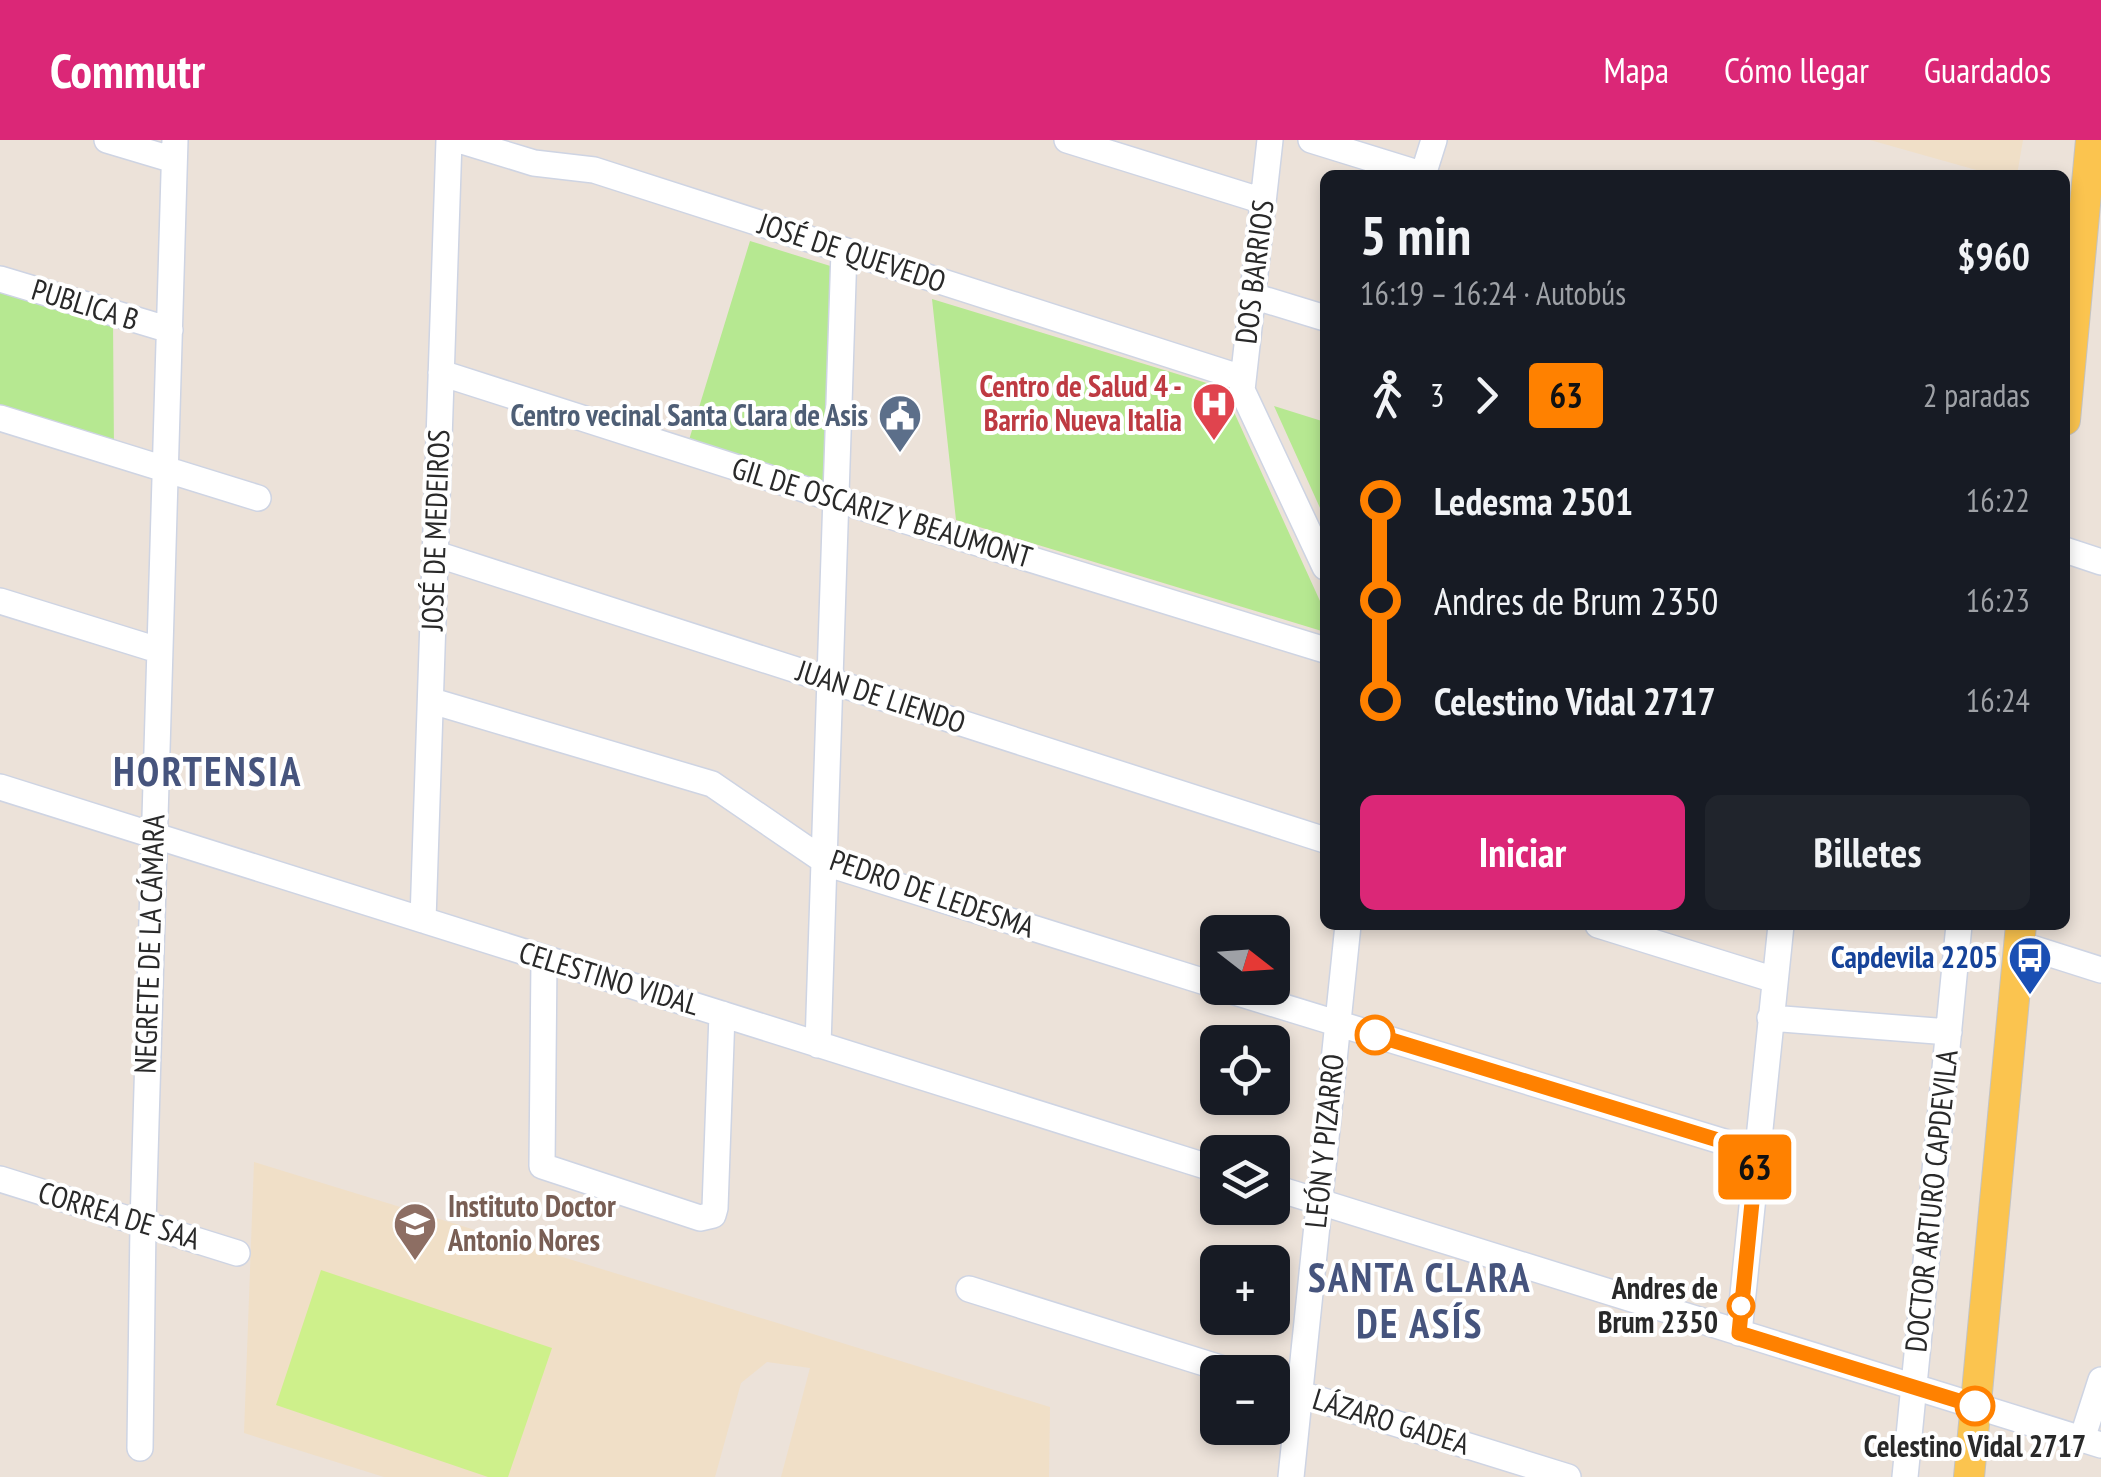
<!DOCTYPE html>
<html lang="es">
<meta charset="utf-8">
<style>
:root{--surface:#171b24;--page:#20242c;--text:#f1f3f6;--muted:#9ea1a6;--accent:#db2777}
body{margin:0;font-family:"PT Sans Narrow",sans-serif;background:var(--page);color:var(--text);height:100vh;display:flex;flex-direction:column;font-size:38px;white-space:nowrap}
*{box-sizing:border-box;margin:0}
p{font-size:32px;color:var(--muted)}
.icon{flex:none;width:55px;height:55px;fill:none;stroke:currentColor;stroke-width:2;stroke-linecap:round;stroke-linejoin:round}
.map{position:relative;flex:1;overflow:hidden}
.panel{position:absolute;left:1320px;top:30px;width:750px;height:760px;display:flex;flex-direction:column;background:var(--surface);border-radius:15px;box-shadow:0 5px 15px #0003}
.panel>*{flex:none}
.badge{padding:0 20px;border-radius:8px;font-size:35px;line-height:65px}
.needle{width:65px;rotate:107deg}
.controls{position:absolute;left:1200px;top:775px;display:grid;gap:20px}
.controls a{display:grid;place-items:center;width:90px;height:90px;border-radius:15px;background:var(--surface);box-shadow:0 5px 15px #0003;font-size:50px}
.map>.badge{position:absolute;translate:-50% -50%;box-shadow:0 0 0 5px #fff}
.legs{display:flex;align-items:center;gap:15px;height:110px;padding:0 40px;font-size:32px}
.legs p{margin-inline-start:auto}
.head{display:flex;align-items:center;justify-content:space-between;height:170px;padding:0 40px}
h1{font-size:55px;font-weight:600;line-height:75px}
.primary-button{display:flex;gap:20px;margin-top:auto;padding:20px 40px}
.primary-button a{flex:1;height:115px;border-radius:15px;background:var(--accent);color:#fff;font-size:40px;font-weight:600;line-height:115px;text-align:center}
.primary-button a+a{background:var(--page);color:var(--text)}
ul{padding:0 40px;list-style:none}
li{display:flex;align-items:center;gap:35px;height:100px;font-size:38px}
li i{display:grid;place-items:center;width:15px;height:100%;margin:0 12px;background:currentColor}
li i::after{content:'';width:25px;height:25px;margin:-12px;border:8px solid;border-radius:50%;background:var(--surface)}
li p{margin-inline-start:auto}
li:first-child i{background:linear-gradient(#0000 50%,currentColor 0)}
li:last-child i{background:linear-gradient(currentColor 50%,#0000 0)}
header{display:flex;align-items:center;gap:60px;box-sizing:border-box;height:140px;padding:0 50px;background:var(--accent);color:#fff}
header strong{font-size:48px}
nav{display:flex;gap:55px;margin-inline-start:auto;font-size:35px}
.map>svg:first-child{display:block}
.education{fill:#f0dfc7}
.green{fill:#b6e891}
.pitch{fill:#cef08b}
.lines{fill:none;stroke-linecap:round;stroke-linejoin:round}
.minor-casing{stroke:#ced4e3;stroke-width:28}
.major-casing{stroke:#c3c3c3;stroke-width:32}
.minor{stroke:#fff;stroke-width:25}
.major{stroke:#fbc44f;stroke-width:30}
.line-1-casing{stroke:#fff;stroke-width:22}
.line-1{stroke:#ff8100;stroke-width:15}
.stop-1-dot{fill:#fff;stroke:#ff8100;stroke-width:5}
.labels{text-anchor:middle;stroke-width:8;stroke-linejoin:round;paint-order:stroke}
.street-label{font-size:30px;fill:#292929;stroke:#fff}
.health-label{font-size:30px;font-weight:bold;fill:#be3a42;stroke:#fff;text-anchor:end}
.service-label{font-size:30px;font-weight:bold;fill:#4e5e75;stroke:#fff;text-anchor:end}
.transit-label{font-size:30px;font-weight:bold;fill:#164399;stroke:#fff;text-anchor:end}
.education-label{font-size:30px;font-weight:bold;fill:#785e54;stroke:#fff;text-anchor:start}
.stop-label{font-size:30px;font-weight:bold;fill:#292929;stroke:#fff;text-anchor:end}
.district-label{font-size:40px;font-weight:bold;letter-spacing:2.5px;fill:#46547d;stroke:#fff}
</style>
<header>
<strong>Commutr</strong>
<nav><a>Mapa</a><a>Cómo llegar</a><a>Guardados</a></nav>
</header>
<div class="map">
<svg width="2101" height="1337" viewBox="0 0 2101 1337">
<rect width="100%" height="100%" fill="#ece2d9"/>
<path class="education" d="M1870 0H2023L2017 35H1994Z
M254 1022 1050 1267 1049 1337H781L810 1228 767 1222 741 1243 715 1337H384L244 1293Z"/>
<path class="green" d="M750 101 840 129 830 343 689 300Z
M0 145 113 179 114 312 0 279Z
M932 159 1223 248 1325 472V492L956 380Z
M1274 266 1325 282V379Z"/>
<path class="pitch" d="M321 1130 552 1208 508 1337H488L276 1265Z"/>
<g class="lines">
<g class="minor-casing">
<path id="minor" d="M107 0 174 20
M459 0 534 23 594 30 1242 238
M1067 0 1263 61
M1270 0 1242 250 1325 427
M1311 0 1424 35
M1423 35 1434 0
M0 139 170 190
M1253 156 1325 178
M441 233 835 359 1325 510
M0 278 258 358
M2065 410 2101 422
M436 414 1325 700
M0 461 158 510
M432 561 712 644 823 720 841 728 1218 846
M0 647 1218 1030
M423 780 449 0
M1598 785 1775 840
M2019 804 2101 830
M544 820 542 1026 700 1078 713 1075 715 1068 722 874
M1222 848 1757 1012
M1770 878 1949 892
M818 905 844 111
M0 1039 237 1113
M1272 1047 2101 1305
M969 1149 1233 1232
M1739 1193 1781 785
M1272 1245 1568 1337
M2082 1299 2101 1240
M140 1308 143 1084 175 0
M1291 1337 1348 785
M1905 1337 1959 785"/>
</g>
<g class="major-casing">
<path id="major" d="M2065 280 2091 0
M1969 1337 2021 785"/>
</g>
<use href="#minor" class="minor"/>
<use href="#major" class="major"/>
</g>
<g class="lines">
<g class="line-1-casing">
<path id="line-1" d="M1375 895 1757 1012 1739 1193 1975 1266"/>
</g>
<use href="#line-1" class="line-1"/>
</g>
<defs>
<g id="hospital-pin" transform="scale(2.25)"><path d="M0 17L-7.5 6A9.5 9.5 0 1 1 7.5 6Z" fill="#e0444e" stroke="#fff"/><path d="M-5-5h3v3.5h4V-5h3V5h-3V1.5h-4V5h-3Z" fill="#fff"/></g>
<g id="civic-pin" transform="scale(2.25)"><path d="M0 17L-7.5 6A9.5 9.5 0 1 1 7.5 6Z" fill="#5c6f8a" stroke="#fff"/><path d="M-.6-6.5H3V-4.5H.6V-3L4-1V1h2V6H-6V1h2V-1L-.6-3ZM-1.2 2.5V6h2.4V2.5Z" fill="#fff"/></g>
<g id="bus-pin" transform="scale(2.25)"><path d="M0 17L-7.5 6A9.5 9.5 0 1 1 7.5 6Z" fill="#1a4fb4" stroke="#fff"/><path d="M-5-6H5V4H4V6H2V4H-2V6H-4V4H-5ZM-3.5-4V0h7V-4ZM-3.5 1.2v1.5H-2V1.2ZM2 1.2v1.5H3.5V1.2Z" fill="#fff"/></g>
<g id="university-pin" transform="scale(2.25)"><path d="M0 17L-7.5 6A9.5 9.5 0 1 1 7.5 6Z" fill="#8d6e63" stroke="#fff"/><path d="M0-5L7-2L0 1L-7-2ZM-4 1L0 2.5L4 1V4Q0 6-4 4Z" fill="#fff"/></g>
</defs>
<g fill-rule="evenodd">
<use href="#hospital-pin" x="1214" y="264"/>
<use href="#civic-pin" x="900" y="276"/>
<use href="#bus-pin" x="2030" y="818"/>
<use href="#university-pin" x="415" y="1084"/>
</g>
<g class="stop-1-dot">
<circle cx="1375" cy="895" r="18"/>
<circle cx="1741" cy="1166" r="12"/>
<circle cx="1975" cy="1266" r="18"/>
</g>
<g class="labels">
<g class="street-label">
<text transform="translate(852 113) rotate(18)" y="10">JOSÉ DE QUEVEDO</text>
<text transform="translate(1255 132) rotate(-83)" y="10">DOS BARRIOS</text>
<text transform="translate(85 165) rotate(17)" y="10">PUBLICA B</text>
<text transform="translate(882 373) rotate(17)" y="10">GIL DE OSCARIZ Y BEAUMONT</text>
<text transform="translate(436 390) rotate(-88)" y="10">JOSÉ DE MEDEIROS</text>
<text transform="translate(881 557) rotate(18)" y="10">JUAN DE LIENDO</text>
<text transform="translate(932 754) rotate(19)" y="10">PEDRO DE LEDESMA</text>
<text transform="translate(150 804) rotate(-88)" y="10">NEGRETE DE LA CÁMARA</text>
<text transform="translate(609 839) rotate(17)" y="10">CELESTINO VIDAL</text>
<text transform="translate(1325 1001) rotate(-84)" y="10">LEÓN Y PIZARRO</text>
<text transform="translate(1932 1061) rotate(-84)" y="10">DOCTOR ARTURO CAPDEVILA</text>
<text transform="translate(119 1076) rotate(17)" y="10">CORREA DE SAA</text>
<text transform="translate(1391 1282) rotate(17)" y="10">LÁZARO GADEA</text>
</g>
<g class="health-label">
<text x="1182" y="257">Centro de Salud 4 -<tspan x="1182" dy="34">Barrio Nueva Italia</tspan></text>
</g>
<g class="service-label">
<text x="868" y="286">Centro vecinal Santa Clara de Asis</text>
</g>
<g class="transit-label">
<text x="1998" y="828">Capdevila 2205</text>
</g>
<g class="education-label">
<text x="448" y="1077">Instituto Doctor<tspan x="448" dy="34">Antonio Nores</tspan></text>
</g>
<g class="stop-label">
<text x="1718" y="1159">Andres de<tspan x="1718" dy="34">Brum 2350</tspan></text>
<text x="1975" y="1317" text-anchor="middle">Celestino Vidal 2717</text>
</g>
<g class="district-label">
<text x="208" y="646">HORTENSIA</text>
<text x="1420" y="1152">SANTA CLARA<tspan x="1420" dy="46">DE ASÍS</tspan></text>
</g>
</g>
</svg>
<div class="controls">
<a><svg class="needle" viewBox="-14 -14 28 28"><path d="M0-13l5 13h-10z" fill="#e53935"/><path d="M0 13l5-13h-10z" fill="#9ea1a6"/></svg></a>
<a><svg class="icon" aria-label="locate" viewBox="0 0 24 24"><circle cx="12" cy="12" r="6"/><path d="M12 2v4M12 18v4M2 12h4M18 12h4"/></svg></a>
<a><svg class="icon" aria-label="layers" viewBox="0 0 24 24"><path d="M12 4l9 5-9 5-9-5zM3 14l9 5 9-5"/></svg></a>
<a>+</a>
<a>−</a>
</div>
<b class="badge" style="left:1755px;top:1027px;background:#ff8100;color:#111">63</b>
<section class="panel">
<div class="head"><div><h1>5 min</h1><p>16:19 – 16:24 · Autobús</p></div><b>$960</b></div>
<div class="legs"><svg class="icon" aria-label="walk" viewBox="0 0 24 24"><circle cx="13" cy="4" r="2"/><path d="M13 8l-2 6 4 7M11 14l-3 7M7 12l3-4h3l4 4"/></svg>3<svg class="icon" aria-label="forward" viewBox="0 0 24 24"><path d="M9 5l7 7-7 7"/></svg><b class="badge" style="background:#ff8100;color:#111">63</b><p>2 paradas</p></div>
<ul>
<li><i style="color:#ff8100"></i><b>Ledesma 2501</b><p>16:22</p></li>
<li><i style="color:#ff8100"></i><span>Andres de Brum 2350</span><p>16:23</p></li>
<li><i style="color:#ff8100"></i><b>Celestino Vidal 2717</b><p>16:24</p></li>
</ul>
<div class="primary-button"><a>Iniciar</a><a>Billetes</a></div>
</section>
</div>
